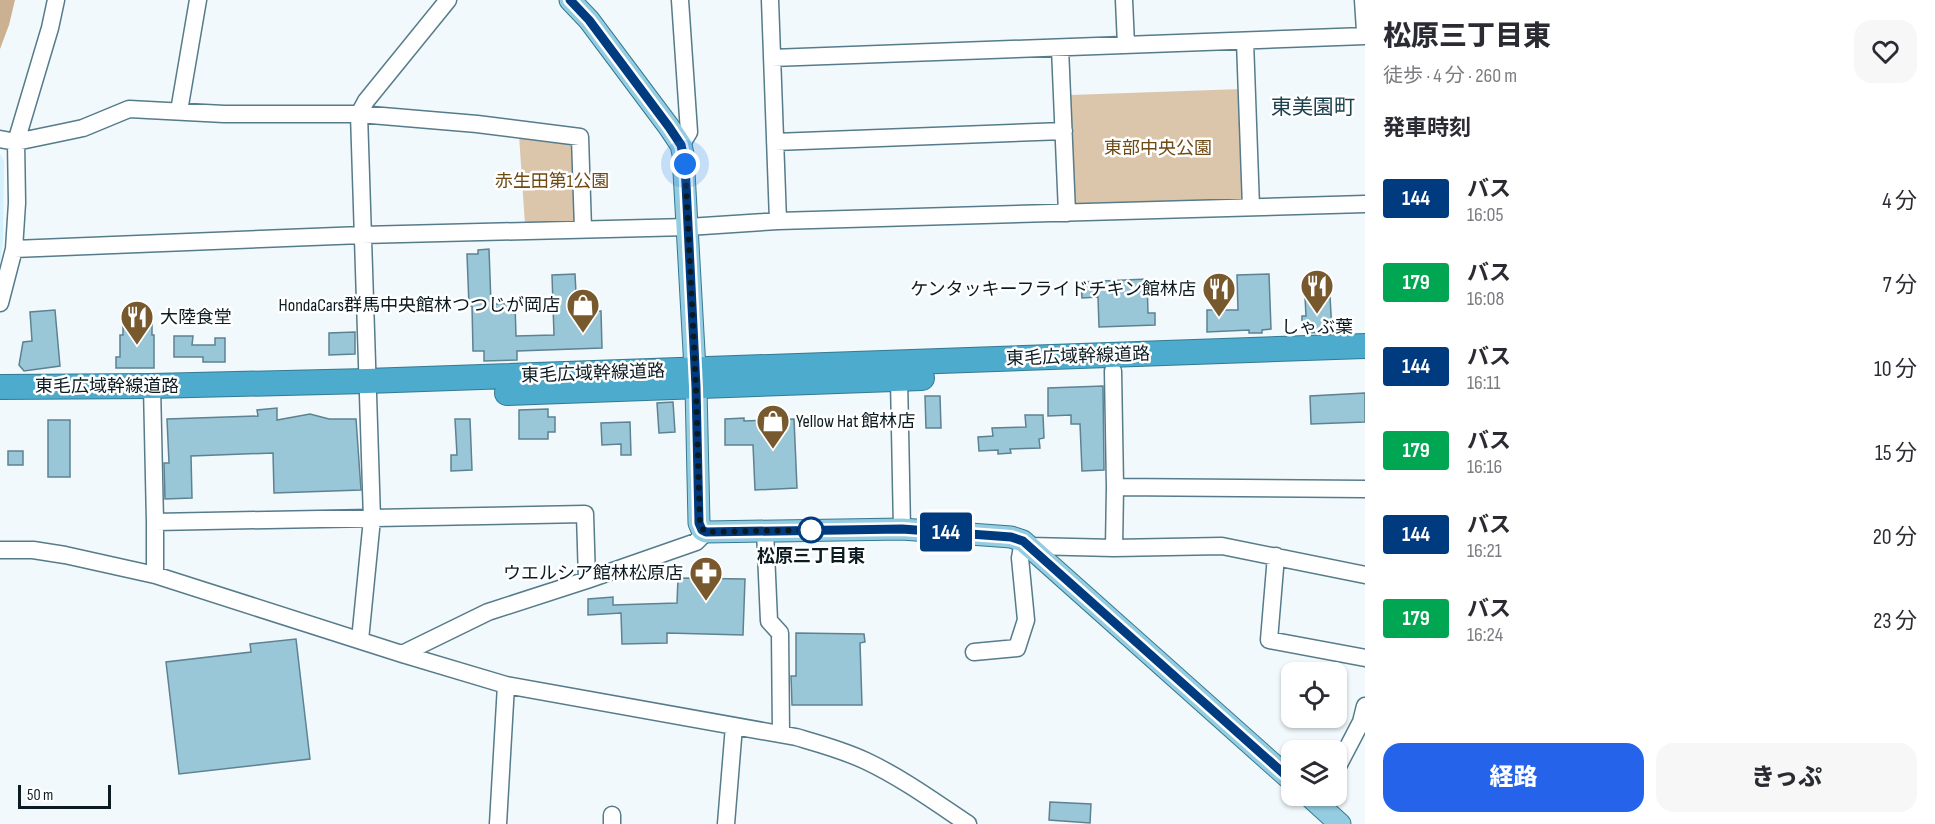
<!DOCTYPE html>
<html lang="ja">
<meta charset="utf-8">
<style>
:root{--surface:#fff;--page:#f7f7f7;--text:#2b2b33;--muted:#7c7c81;--accent:#2563eb}
body{margin:0;font-family:"Sofia Sans Condensed","Noto Sans JP",sans-serif;background:var(--page);color:var(--text);height:100vh;display:flex;flex-direction:column;font-size:22px;white-space:nowrap}
*{box-sizing:border-box;margin:0}
p{font-size:20px;color:var(--muted)}
.icon{flex:none;width:33px;height:33px;fill:none;stroke:currentColor;stroke-width:2;stroke-linecap:round;stroke-linejoin:round}
.map{position:relative;flex:1;overflow:hidden}
.panel{display:flex;flex-direction:column;background:var(--surface);width:570px}
.panel>*{flex:none}
.badge{padding:0 12px;border-radius:4px;font-size:21px;line-height:39px}
.buttons{position:absolute;left:1281px;top:662px;display:grid;gap:12px}
.buttons a{display:grid;place-items:center;width:66px;height:66px;border-radius:12px;background:var(--surface);box-shadow:0 2px 4px #0004;font-size:30px}
.scale{position:absolute;left:18px;bottom:15px;width:93px;box-sizing:border-box;padding-left:6px;border:3px solid #0c1b21;border-top:0;font-size:16px;line-height:21px;white-space:nowrap;color:#0c1b21;-webkit-text-stroke:4px #fff;paint-order:stroke}
.you{position:absolute;width:30px;height:30px;margin:-15px;border:4px solid #fff;border-radius:50%;background:#1a73e8;box-shadow:0 0 0 9px #1a73e833}
.map>.badge{position:absolute;translate:-50% -50%;box-shadow:0 0 0 3px #fff}
h2{padding:0 18px;font-size:22px;line-height:54px}
.round{display:grid;place-items:center;flex:none;width:63px;height:63px;border-radius:18px;background:var(--page)}
.summary{display:flex;align-items:center;justify-content:space-between;height:102px;padding:0 18px}
h1{font-size:28px;font-weight:800;line-height:45px}
.primary-button{display:flex;gap:12px;margin-top:auto;padding:12px 18px}
.primary-button a{flex:1;height:69px;border-radius:18px;background:var(--accent);color:#fff;font-size:24px;font-weight:800;line-height:69px;text-align:center}
.primary-button a+a{background:var(--page);color:var(--text)}
ul{padding:0;list-style:none}
li{display:flex;align-items:center;gap:18px;height:84px;padding:0 18px}
li div{flex:1}
li b{display:block;font-size:22px}
li em{font-style:normal}
li .badge{min-width:66px;font-weight:700;text-align:center}
main{display:flex;flex:1;min-height:0}
.map>svg:first-child{display:block}
.built{fill:#d4f1fd}
.green{fill:#dbc6ac}
.forest{fill:#cbb192}
.building{fill:#9ac7d8;stroke:#5d8291;stroke-width:1.5}
.lines{fill:none;stroke-linecap:round;stroke-linejoin:round}
.minor-casing{stroke:#567b8a;stroke-width:19}
.major-casing{stroke:#367991;stroke-width:23}
.highway-casing{stroke:#367991;stroke-width:26}
.minor{stroke:#fff;stroke-width:16}
.major{stroke:#94cde1;stroke-width:21}
.highway{stroke:#4dabcd;stroke-width:24}
.line-casing{stroke:#fff;stroke-width:14}
.line{stroke:#003b80;stroke-width:9}
.walk{stroke:#0c1b21;stroke-width:6;stroke-dasharray:0 10.8}
.stop-dot{fill:#fff;stroke:#003b80;stroke-width:3}
.labels{text-anchor:middle;stroke-width:5;stroke-linejoin:round;paint-order:stroke}
.park-label{font-size:18px;fill:#6e4a15;stroke:#fff}
.poi-label{font-size:18px;fill:#0c1b21;stroke:#fff;text-anchor:end}
.street-label{font-size:18px;fill:#0c1b21;stroke:#fff}
.stop-label{font-size:18px;font-weight:bold;fill:#0c1b21;stroke:#fff}
.quarter-label{font-size:21px;fill:#1d414f;stroke:#fff}
</style>
<main>
<div class="map">
<svg width="1365" height="824" viewBox="0 0 1365 824">
<rect width="100%" height="100%" fill="#f1f9fc"/>
<path class="built" d="M0 154 4 161 3 241 0 264Z"/>
<path class="green" d="M1242 89 1246 196 1242 201 1077 208 1072 202 1070 95Z
M519 135 580 137 583 224 525 225Z"/>
<path class="forest" d="M0 0H15L9 25 0 49Z"/>
<path class="building" d="M489 249 491 304H515L516 336 554 335 552 275 575 274 577 312 601 311 602 348 517 351V360L484 361V351H473L472 306H469L467 254H478V250Z
M1269 274 1271 329 1262 330V333H1249V330L1207 332V310H1238L1237 275Z
M1147 279 1148 313H1155V325L1099 327 1098 297 1082 298 1081 282Z
M1330 296 1332 332 1306 333 1305 326 1302 327V316H1306L1305 297Z
M55 310 60 366 24 371 19 365 23 342 32 341 30 312Z
M123 321H152V335H154V368H116V357H120V335H123Z
M355 332V354L329 355V333Z
M174 336H193L192 345H215V338H225V362H203V357H174Z
M1103 386 1104 470 1082 471 1080 424H1071V415L1048 416V388Z
M1365 393V422L1311 424 1310 396Z
M925 396H940L941 428H926Z
M673 402 675 432 659 433 657 403Z
M277 408V420L310 414 329 419H356L361 490 274 493 273 453 191 456 192 498 165 499 164 463H169L167 419 258 416 257 410Z
M548 409V417H555V432H548V439H519V410Z
M1025 415H1043L1044 438 1039 439 1040 448 1010 449 1011 453 998 454V450L979 451 978 437 993 436 992 428 1026 427Z
M744 418V421L794 419 797 488 755 490 753 445H725V419Z
M455 419H470L472 470 451 471V455H457Z
M48 420H70V477H48Z
M630 422 631 455H621V444L602 445 601 423Z
M8 451H23V465H8Z
M678 578 745 579 743 635 667 633V643L622 644 621 613 588 615V599L613 597V605L677 603Z
M796 633 864 634 865 642 860 643 862 705H792L791 676H796Z
M296 639 310 759 179 774 166 662 251 652 250 644Z
M1050 802 1091 804 1090 823 1049 820Z"/>
<g class="lines">
<g class="minor-casing">
<path id="minor" d="M680 0 689 132 681 145
M770 0 778 221
M1124 0 1126 45
M1363 0 1365 31
M1245 41 1251 207
M1060 48 1067 213
M772 58 1365 36
M179 111 198 0
M0 139 16 142 69 131 83 128 129 109 224 114H359L477 124 580 137 583 229
M775 142 1064 131
M14 249 362 235 688 227 778 221 1365 204
M0 303 14 249 17 203 16 142 50 28 56 0
M1113 371 1115 487 1114 548
M899 379 902 529
M152 386 155 522
M1115 487 1365 489
M765 530 769 621 780 633 781 734
M1030 546 1114 548 1222 546 1365 575
M0 550H33L65 555 155 575 402 654 506 685 796 737C820 744 843 750 866 761 902 778 935 802 968 824
M1276 556 1269 640 1365 658
M155 575V522L585 514 587 580
M360 640 372 519 359 114 366 101 448 0
M974 652 1017 648 1026 620 1020 558 1023 541
M402 654 488 612 587 580 696 542 706 532
M1336 770 1361 722 1365 706
M498 824 506 685
M612 824V815
M726 824 734 726"/>
</g>
<g class="major-casing">
<path id="major" d="M570 0 589 20 669 127 681 145 683 154 696 387 699 523 702 530 706 532 902 529 1011 537 1023 541 1292 781
M1308 795 1340 824"/>
</g>
<g class="highway-casing">
<path id="highway" d="M0 387 152 386 367 381 1365 346
M507 393 922 378"/>
</g>
<use href="#minor" class="minor"/>
<use href="#major" class="major"/>
<use href="#highway" class="highway"/>
</g>
<g class="lines">
<g class="line-casing">
<path id="line" d="M570 0 589 20 669 127 681 145 685 164 696 387 699 523 702 530 706 532 902 529 1011 537 1023 541 1292 781"/>
</g>
<use href="#line" class="line"/>
<path class="walk" d="M685 164 696 387 700 527 706 532 811 530"/>
</g>
<defs>
<g id="restaurant-pin" transform="scale(1.725)"><path d="M0 17L-7.5 6A9.5 9.5 0 1 1 7.5 6Z" fill="#78592e" stroke="#fff"/><path d="M-5-6h1v4h1v-4h1v4h1v-4h1v5L-1.5 .5V6h-2V.5L-5-1ZM5-6V6H3V1.5H1.5Q1.5-4 5-6Z" fill="#fff"/></g>
<g id="shop-pin" transform="scale(1.725)"><path d="M0 17L-7.5 6A9.5 9.5 0 1 1 7.5 6Z" fill="#78592e" stroke="#fff"/><path d="M-5-2.5h2.3a2.7 3.5 0 0 1 5.4 0H5L5.5 6h-11ZM-1.5-2.5h3a1.5 2.3 0 0 0-3 0Z" fill="#fff"/></g>
<g id="pharmacy-pin" transform="scale(1.725)"><path d="M0 17L-7.5 6A9.5 9.5 0 1 1 7.5 6Z" fill="#78592e" stroke="#fff"/><path d="M-2-6h4v4h4v4h-4v4h-4v-4h-4v-4h4Z" fill="#fff"/></g>
</defs>
<g fill-rule="evenodd">
<use href="#restaurant-pin" x="1317" y="286"/>
<use href="#restaurant-pin" x="1219" y="289"/>
<use href="#shop-pin" x="583" y="305"/>
<use href="#restaurant-pin" x="137" y="317"/>
<use href="#shop-pin" x="773" y="421"/>
<use href="#pharmacy-pin" x="706" y="573"/>
</g>
<circle class="stop-dot" cx="811" cy="530" r="12"/>
<g class="labels">
<g class="park-label">
<text x="1158" y="154">東部中央公園</text>
<text x="552" y="187">赤生田第1公園</text>
</g>
<g class="poi-label">
<text x="1196" y="295">ケンタッキーフライドチキン館林店</text>
<text x="560" y="311">HondaCars群馬中央館林つつじが岡店</text>
<text x="160" y="323" text-anchor="start">大陸食堂</text>
<text x="1317" y="333" text-anchor="middle">しゃぶ葉</text>
<text x="796" y="427" text-anchor="start">Yellow Hat 館林店</text>
<text x="683" y="579">ウエルシア館林松原店</text>
</g>
<g class="street-label">
<text transform="translate(1078 356) rotate(-2)" y="6">東毛広域幹線道路</text>
<text transform="translate(593 373) rotate(-2)" y="6">東毛広域幹線道路</text>
<text x="107" y="392">東毛広域幹線道路</text>
</g>
<g class="stop-label">
<text x="811" y="562">松原三丁目東</text>
</g>
<g class="quarter-label">
<text x="1313" y="114">東美園町</text>
</g>
</g>
</svg>
<div class="buttons">
<a><svg class="icon" aria-label="locate" viewBox="0 0 24 24"><circle cx="12" cy="12" r="6"/><path d="M12 2v4M12 18v4M2 12h4M18 12h4"/></svg></a>
<a><svg class="icon" aria-label="layers" viewBox="0 0 24 24"><path d="M12 4l9 5-9 5-9-5zM3 14l9 5 9-5"/></svg></a>
</div>
<div class="scale">50 m</div>
<div class="you" style="left:685px;top:164px"></div>
<b class="badge" style="left:946px;top:532px;background:#003b80;color:#fff">144</b>
</div>
<section class="panel">
<div class="summary"><div><h1>松原三丁目東</h1><p>徒歩 · 4 分 · 260 m</p></div><a class="round"><svg class="icon" aria-label="heart" viewBox="0 0 24 24"><path d="M12 20l-8-8c-3-5 5-10 8-4 3-6 11-1 8 4z"/></svg></a></div>
<h2>発車時刻</h2>
<ul>
<li><span class="badge" style="background:#003b80;color:#fff">144</span><div><b>バス</b><p>16:05</p></div><em>4 分</em></li>
<li><span class="badge" style="background:#00a651;color:#fff">179</span><div><b>バス</b><p>16:08</p></div><em>7 分</em></li>
<li><span class="badge" style="background:#003b80;color:#fff">144</span><div><b>バス</b><p>16:11</p></div><em>10 分</em></li>
<li><span class="badge" style="background:#00a651;color:#fff">179</span><div><b>バス</b><p>16:16</p></div><em>15 分</em></li>
<li><span class="badge" style="background:#003b80;color:#fff">144</span><div><b>バス</b><p>16:21</p></div><em>20 分</em></li>
<li><span class="badge" style="background:#00a651;color:#fff">179</span><div><b>バス</b><p>16:24</p></div><em>23 分</em></li>
</ul>
<div class="primary-button"><a>経路</a><a>きっぷ</a></div>
</section>
</main>
